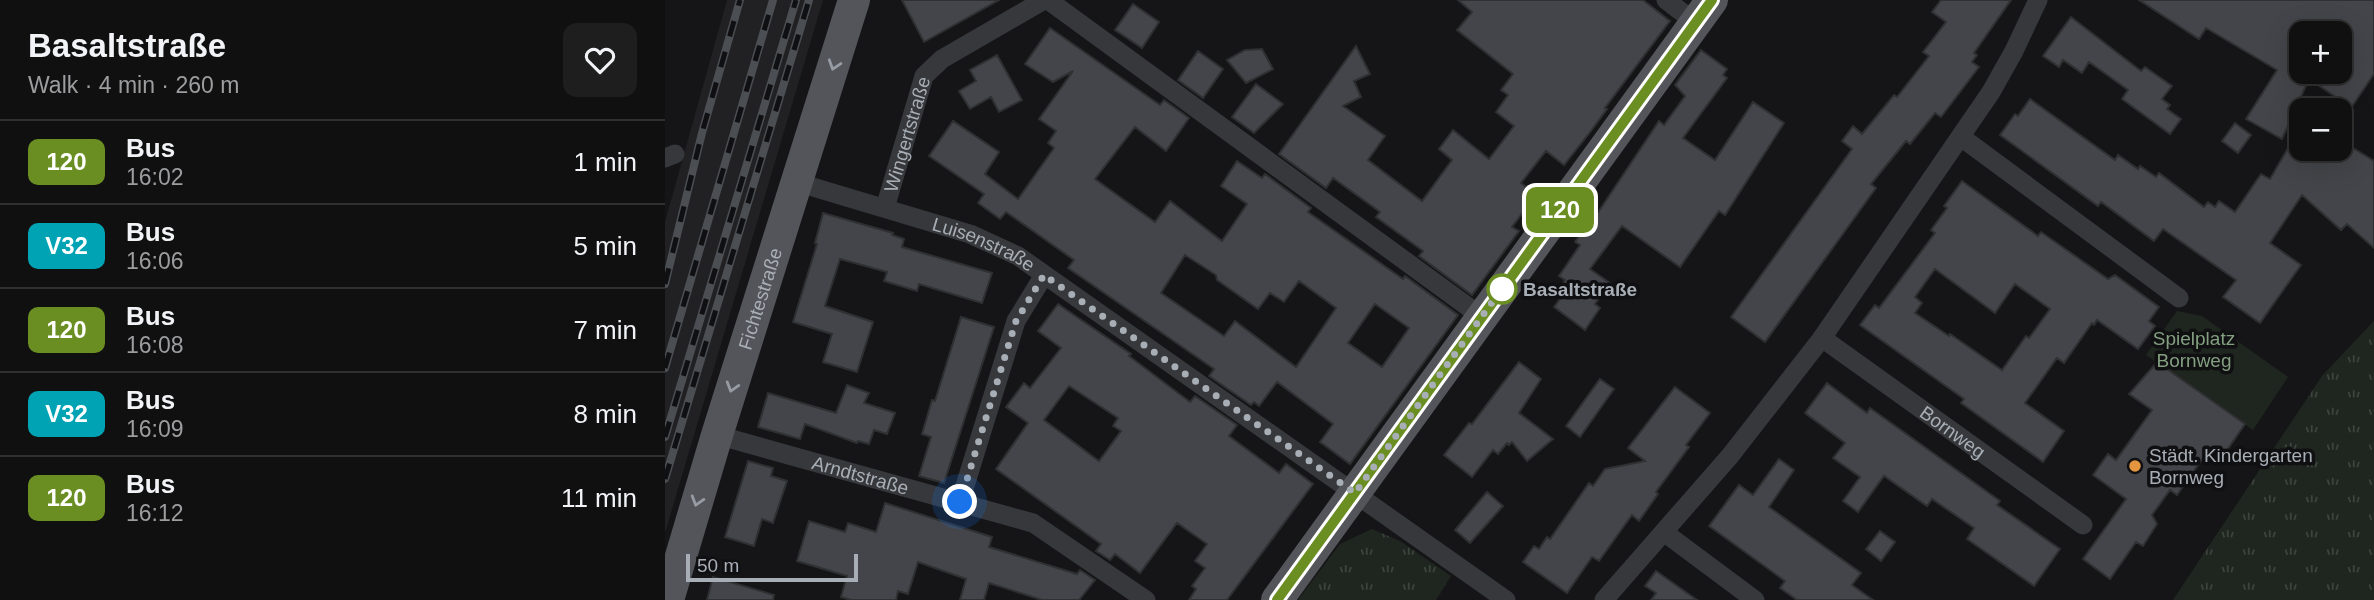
<!DOCTYPE html>
<meta charset="utf-8">
<style>
:root{--surface:#101011;--page:#1e1e1f;--text:#f1f3f6;--muted:#9c9d9f;--line:#303031}
body{margin:0;font-family:Arial,sans-serif;background:var(--page);color:var(--text);height:100vh;display:flex;flex-direction:column;font-size:26px;white-space:nowrap}
*{box-sizing:border-box;margin:0}
p{font-size:23px;color:var(--muted)}
.icon{flex:none;width:38px;height:38px;fill:none;stroke:currentColor;stroke-width:2;stroke-linecap:round;stroke-linejoin:round}
.map{position:relative;flex:1;overflow:hidden}
.panel{display:flex;flex-direction:column;background:var(--surface);width:665px}
.panel>*{flex:none}
.badge{padding:0 14px;border-radius:10px;font-size:24px;line-height:46px}
.controls{position:absolute;left:1624px;top:21px;display:grid;gap:14px}
.controls a{display:grid;place-items:center;width:63px;height:63px;border-radius:14px;background:var(--surface);box-shadow:0 7px 28px #0002,0 0 0 2px var(--line);font-size:35px}
.scale{position:absolute;left:21px;bottom:18px;width:172px;box-sizing:border-box;padding-left:7px;border:4px solid #a8aeb6;border-top:0;font-size:19px;line-height:24px;white-space:nowrap;color:#a8aeb6;-webkit-text-stroke:5px #101012;paint-order:stroke}
.you{position:absolute;width:35px;height:35px;margin:-18px;border:5px solid #fff;border-radius:50%;background:#1a73e8;box-shadow:0 0 0 10px #1a73e833}
.map>.badge{position:absolute;translate:-50% -50%;box-shadow:0 0 0 4px #fff}
.round{display:grid;place-items:center;flex:none;width:74px;height:74px;border-radius:14px;background:var(--page)}
.head{display:flex;align-items:center;justify-content:space-between;height:119px;padding:0 28px}
h1{font-size:33px;font-weight:700;line-height:52px}
ul{padding:0;list-style:none}
li{display:flex;align-items:center;gap:21px;height:84px;padding:0 28px;border-top:2px solid var(--line)}
li div{flex:1}
li b{display:block;font-size:26px}
li em{font-style:normal}
li .badge{min-width:77px;font-weight:700;text-align:center}
main{display:flex;flex:1;min-height:0}
.map>svg:first-child{display:block}
.built{fill:#212123}
.grass{fill:url(#grass-tufts)}
.park{fill:#1f261f}
.building{fill:#44454a;stroke:#2f3032;stroke-width:2;fill-rule:evenodd}
.lines{fill:none;stroke-linecap:round;stroke-linejoin:round}
.street{stroke:#36383b;stroke-width:19}
.primary{stroke:#53555a;stroke-width:32}
.rail-casing{stroke:#4b4e52;stroke-width:8}
.rail{stroke:#101012;stroke-width:5;stroke-dasharray:16;stroke-linecap:butt}
.oneway{stroke:#979ca4}
.line-casing{stroke:#fff;stroke-width:16}
.line{stroke:#6b8e23;stroke-width:10}
.walk{stroke:#a8aeb6;stroke-width:7;stroke-dasharray:0 12.6}
.stop-dot{fill:#fff;stroke:#6b8e23;stroke-width:3.5}
.poi-dot{fill:#e39540;stroke:#101012;stroke-width:2.5}
.labels{text-anchor:middle;stroke-width:7;stroke-linejoin:round;paint-order:stroke}
.street-label{font-size:19px;fill:#a8aeb6;stroke:#101012}
.stop-label{font-size:19px;font-weight:bold;fill:#a8aeb6;stroke:#101012;text-anchor:start}
.park-label{font-size:19px;fill:#839f80;stroke:#101012}
.poi-label{font-size:19px;fill:#a8aeb6;stroke:#101012;text-anchor:start}
</style>
<main>
<section class="panel">
<div class="head"><div><h1>Basaltstraße</h1><p>Walk · 4 min · 260 m</p></div><a class="round"><svg class="icon" aria-label="heart" viewBox="0 0 24 24"><path d="M12 20l-8-8c-3-5 5-10 8-4 3-6 11-1 8 4z"/></svg></a></div>
<ul>
<li><span class="badge" style="background:#6b8e23;color:#fff">120</span><div><b>Bus</b><p>16:02</p></div><em>1 min</em></li>
<li><span class="badge" style="background:#00a3b4;color:#fff">V32</span><div><b>Bus</b><p>16:06</p></div><em>5 min</em></li>
<li><span class="badge" style="background:#6b8e23;color:#fff">120</span><div><b>Bus</b><p>16:08</p></div><em>7 min</em></li>
<li><span class="badge" style="background:#00a3b4;color:#fff">V32</span><div><b>Bus</b><p>16:09</p></div><em>8 min</em></li>
<li><span class="badge" style="background:#6b8e23;color:#fff">120</span><div><b>Bus</b><p>16:12</p></div><em>11 min</em></li>
</ul>
</section>
<div class="map">
<svg width="1709" height="600" viewBox="0 0 1709 600">
<defs>
<pattern id="grass-tufts" width="24" height="20" patternUnits="userSpaceOnUse" patternTransform="scale(1.75)"><rect width="24" height="20" fill="#1f261f"/><path d="M3 7l-1-3M5 7V3M7 7l1-3M15 17l-1-3M17 17v-4M19 17l1-3" fill="none" stroke="#3d433d"/></pattern>
</defs>
<rect width="100%" height="100%" fill="#151517"/>
<path class="built" d="M62 0H158L0 533V222Z"/>
<path class="grass" d="M1709 321V600H1508L1657 376Z
M707 529 735 541 786 576 771 600H633L675 544Z"/>
<path class="park" d="M1512 311 1537 316 1623 377 1588 430 1481 355Z"/>
<path class="building" d="M237 0H334L259 42Z
M793 0H978L1005 21 940 108 942 109 926 131 899 165 881 151 856 183 871 195 847 227 854 231 807 295 754 256 758 251 711 217 715 212 668 178 661 188 614 154 691 46 705 74 689 81 696 97 678 106 720 136 703 160 757 201 787 160 774 149 788 130 824 159 849 126 831 112 843 95 836 90 848 74 792 30 807 12Z
M1276 0H1346L1309 53 1312 55 1307 62 1314 67 1276 117 1270 113 1245 144 1241 141 1206 184 1211 188 1100 342 1066 317 1187 149 1177 141 1188 126 1197 134 1229 95 1232 97 1264 56 1258 52 1281 22 1267 12Z
M1474 0H1709V74L1675 124V100L1644 79 1617 139 1581 119 1612 70 1541 28 1534 39ZM1636 33H1675V72H1636Z
M468 4 494 22 477 48 450 30Z
M1406 17 1476 71 1480 67 1507 86 1497 99 1505 105 1502 109 1516 119 1505 134 1457 99 1463 90 1424 62 1417 73 1398 60 1394 67 1378 56Z
M385 28 495 105 499 100 524 118 501 151 470 127 430 179 490 222 505 201 557 241 582 204 556 186 572 161 597 178 600 174 646 208 643 212 738 279 740 276 793 315 685 464 655 442 668 424 612 382 594 406 589 402 586 405 544 376 549 369 403 268 409 260 341 212 335 219 313 203 319 194 264 156 288 121 334 152 320 174 353 199 389 148 383 143 391 131 374 119 408 71 388 82 360 64ZM520 255 551 275 552 280 593 309 605 293 619 302 634 281 671 308 631 367 570 321 559 336 496 293ZM710 304 744 328 717 367 683 343Z
M597 49 608 69 581 83 562 60 580 50Z
M1036 50 1062 69 1058 75 1062 78 1018 138 1050 160 1088 102 1119 123 1060 215 1054 211 1015 267 957 226 925 269 945 283 930 304 935 308 920 330 889 307 897 296 891 292 900 280 894 276 915 245 910 242 922 225 924 226 994 121 999 125 1020 96 1010 85Z
M533 51 558 69 538 98 513 80Z
M332 55 357 100 334 112 326 97 305 109 294 91 311 81 305 70Z
M591 84 618 104 589 133 567 117Z
M1365 99 1450 160 1453 155 1473 169 1475 166 1491 177 1494 173 1539 207 1543 202 1550 207 1554 201 1570 212 1596 174 1605 179 1636 126V149H1675V140L1709 161V248L1682 224 1676 230 1637 195 1605 243 1636 265 1595 323 1558 297 1571 280 1498 229 1489 241 1436 202 1433 206 1335 135 1350 114 1353 116Z
M1570 123 1586 135 1573 153 1557 141Z
M1297 181 1373 236 1376 232 1443 279 1450 275 1494 307 1484 321 1490 326 1473 349 1432 320 1429 325 1427 323 1399 363 1392 358 1360 403 1399 431 1378 462 1296 403 1299 399 1195 325 1210 305 1214 308 1270 233 1266 230 1282 208 1279 206ZM1270 269 1330 313 1350 284 1385 309 1364 338 1361 336 1337 370 1285 334 1284 336 1250 313 1257 303 1250 297Z
M158 213 228 233 227 235 239 239 237 247 327 273 317 303 254 284 252 291 219 281 222 272 175 259 160 306 208 322 192 372 158 362 167 334 128 322 152 244 150 243Z
M393 304 466 354 464 356 525 402 530 396 572 425 564 436 614 473 621 464 648 484 562 600H524L531 589 527 586 540 568 530 561 542 544 512 523 475 573 450 554 445 560 431 551 436 544 331 469 363 423 341 407 359 383 365 388 396 348 373 331ZM404 386 453 418 448 426 456 431 434 461 379 420Z
M296 317 329 327 279 483 254 476 266 437 257 434 267 400 270 401Z
M854 362 876 379 854 413 888 439 862 461 847 442 844 445 842 443 833 454 828 450 807 477 779 455 804 423 807 424Z
M1492 362 1580 424 1556 459 1543 451 1512 495 1505 490 1487 515 1492 524 1478 546 1471 542 1445 579 1418 559 1461 499 1428 475 1443 454 1451 460 1487 410 1464 394Z
M935 379 949 389 915 437 901 426Z
M1162 383 1202 413 1205 408 1335 501 1332 505 1395 549 1369 586 1302 539 1309 528 1267 499 1262 506 1219 476 1193 512 1178 501 1195 477 1168 458 1180 443 1140 413Z
M182 385 204 393 199 403 230 413 222 434 209 430 204 444 193 441 192 443 140 424 135 439 93 427 103 393 171 413Z
M1010 387 1045 413 1021 445 1024 447 991 492 993 494 974 521 967 515 934 561 927 557 902 593 858 562 869 546 874 549 882 537 885 539 924 483 928 486 940 469 980 461 963 448Z
M1114 459 1129 470 1104 507 1196 573 1187 585 1208 600H1132L1115 588 1120 581 1044 526 1074 485 1088 495Z
M83 461 108 468 106 476 122 481 108 523 97 519 89 546 60 537Z
M822 492 838 506 805 543 790 530Z
M220 503 327 537 324 547 412 574 415 570 430 580 414 600H377L324 583 319 600H295L301 579 253 562 243 594 233 591 231 600H186L176 597 182 576 132 561 144 521 180 532 183 523 211 532Z
M1215 531 1230 542 1216 561 1201 549Z
M991 571 1001 578 1032 600H986L991 593 980 586Z
M48 577 109 595 108 600H42Z"/>
<g class="lines">
<g class="street">
<path d="M383 0 817 317"/>
<path d="M1001 0 1031 23"/>
<path d="M1296 137 1514 298"/>
<path d="M0 158 10 154"/>
<path id="s1" d="M131 182 305 234 353 256 841 600"/>
<path id="s2" d="M220 208 259 76 277 59 379 0"/>
<path id="s3" d="M1157 338 1418 525"/>
<path id="s4" d="M52 435 368 523 481 600"/>
<path d="M295 502 351 321 379 275"/>
<path d="M1000 533 1090 600"/>
<path d="M939 600 1065 456 1157 338 1326 92 1349 51 1373 0"/>
</g>
<g class="primary">
<path id="s5" d="M3 600 52 435 189 0"/>
<path d="M612 600 1047 0"/>
</g>
<g class="rail-casing">
<path id="rail" d="M0 284 37 133 75 0
M0 368 108 0
M0 437 131 0
M0 479 144 0"/>
</g>
<use href="#rail" class="rail"/>
</g>
<defs><path id="oneway-chevron" d="M-2-3.5L2.5 0L-2 3.5" fill="none" stroke-width="1.6" stroke-linecap="round" stroke-linejoin="round" transform="scale(1.75)"/></defs>
<g class="oneway">
<use href="#oneway-chevron" transform="translate(169 65) rotate(108)"/>
<use href="#oneway-chevron" transform="translate(67 387) rotate(107)"/>
<use href="#oneway-chevron" transform="translate(32 501) rotate(107)"/>
</g>
<g class="lines">
<g class="line-casing">
<path id="line" d="M612 600 1047 0"/>
</g>
<use href="#line" class="line"/>
<path class="walk" d="M295 502 351 321 379 275 690 493 838 287 837 289"/>
</g>
<circle class="stop-dot" cx="837" cy="289" r="14"/>
<circle class="poi-dot" cx="1470" cy="466" r="7"/>
<g class="labels">
<g class="street-label">
<text dy="7" stroke="none"><textPath href="#s2" startOffset="77">Wingertstraße</textPath></text>
<text dy="7" stroke="none"><textPath href="#s1" startOffset="198">Luisenstraße</textPath></text>
<text dy="7" stroke="none"><textPath href="#s5" startOffset="315">Fichtestraße</textPath></text>
<text dy="7" stroke="none"><textPath href="#s3" startOffset="161">Bornweg</textPath></text>
<text dy="7" stroke="none"><textPath href="#s4" startOffset="149">Arndtstraße</textPath></text>
</g>
<g class="stop-label">
<text x="858" y="296">Basaltstraße</text>
</g>
<g class="park-label">
<text x="1529" y="345">Spielplatz<tspan x="1529" dy="22">Bornweg</tspan></text>
</g>
<g class="poi-label">
<text x="1484" y="462">Städt. Kindergarten<tspan x="1484" dy="22">Bornweg</tspan></text>
</g>
</g>
</svg>
<div class="controls">
<a>+</a>
<a>−</a>
</div>
<div class="scale">50 m</div>
<div class="you" style="left:295px;top:502px"></div>
<b class="badge" style="left:895px;top:210px;background:#6b8e23;color:#fff">120</b>
</div>
</main>
